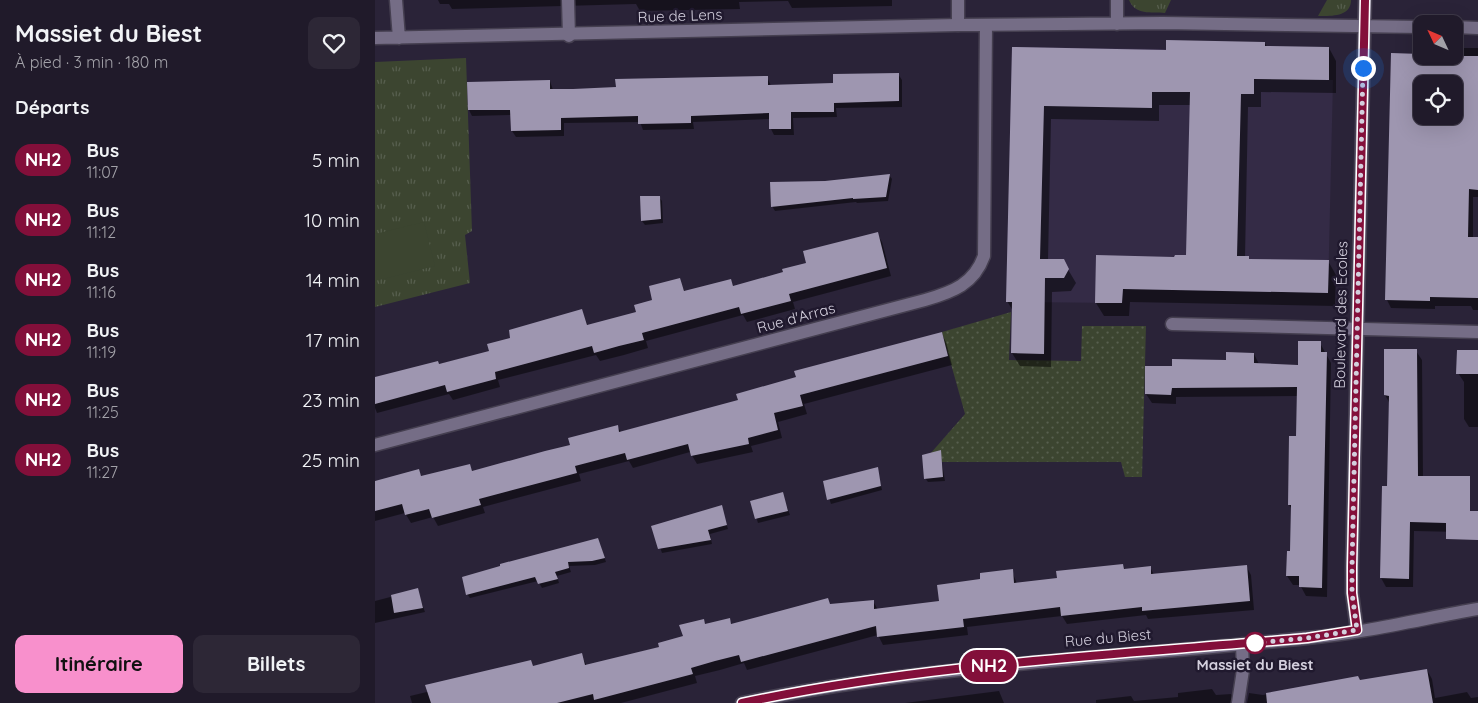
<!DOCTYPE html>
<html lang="fr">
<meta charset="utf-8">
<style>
:root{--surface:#201a2a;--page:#2d2736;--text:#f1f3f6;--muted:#a2a1a8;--line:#3d3847;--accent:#f890cc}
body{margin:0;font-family:Quicksand,sans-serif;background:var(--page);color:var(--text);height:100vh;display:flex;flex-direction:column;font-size:19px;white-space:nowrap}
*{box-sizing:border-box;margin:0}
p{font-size:16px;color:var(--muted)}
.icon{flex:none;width:28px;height:28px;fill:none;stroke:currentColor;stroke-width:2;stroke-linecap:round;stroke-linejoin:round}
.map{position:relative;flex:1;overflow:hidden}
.details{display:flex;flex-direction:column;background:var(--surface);width:375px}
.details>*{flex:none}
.badge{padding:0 10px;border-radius:16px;font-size:18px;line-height:32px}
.needle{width:32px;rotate:314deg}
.tools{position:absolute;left:1038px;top:15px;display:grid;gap:10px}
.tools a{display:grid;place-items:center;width:50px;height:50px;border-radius:10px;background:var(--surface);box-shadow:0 5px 20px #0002,0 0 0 1px var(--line);font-size:25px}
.you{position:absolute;width:25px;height:25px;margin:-12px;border:4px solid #fff;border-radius:50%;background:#1a73e8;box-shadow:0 0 0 8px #1a73e833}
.map>.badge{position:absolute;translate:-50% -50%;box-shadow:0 0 0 2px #fff}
h2{padding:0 15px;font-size:19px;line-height:45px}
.round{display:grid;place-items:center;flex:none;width:52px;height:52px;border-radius:10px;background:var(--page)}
.headline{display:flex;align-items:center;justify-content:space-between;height:85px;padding:0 15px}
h1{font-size:24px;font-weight:700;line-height:38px}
.primary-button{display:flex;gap:10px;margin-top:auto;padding:10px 15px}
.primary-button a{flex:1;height:58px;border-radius:10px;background:var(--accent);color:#111;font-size:20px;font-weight:700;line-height:58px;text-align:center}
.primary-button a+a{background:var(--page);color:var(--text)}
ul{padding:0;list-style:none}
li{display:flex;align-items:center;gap:15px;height:60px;padding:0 15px}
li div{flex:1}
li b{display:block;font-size:19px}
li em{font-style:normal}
li .badge{min-width:55px;font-weight:700;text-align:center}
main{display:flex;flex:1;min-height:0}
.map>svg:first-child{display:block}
.built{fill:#342b46}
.grass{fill:url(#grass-dots)}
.park{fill:url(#park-tufts)}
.pitch{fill:#3c4530}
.shadow{fill:#0007;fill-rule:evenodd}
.building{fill:#9e96b0;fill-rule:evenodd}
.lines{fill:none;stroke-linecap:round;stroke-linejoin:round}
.lane-casing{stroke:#453f50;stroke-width:15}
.street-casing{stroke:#453f50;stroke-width:15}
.lane{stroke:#756d86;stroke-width:12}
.street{stroke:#756d86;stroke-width:12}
.line-casing{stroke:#fff;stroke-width:11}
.line{stroke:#830f3a;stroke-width:8}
.walk{stroke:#d3cfdd;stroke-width:5;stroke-dasharray:0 9}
.stop-dot{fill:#fff;stroke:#830f3a;stroke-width:2.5}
.labels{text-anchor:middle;stroke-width:5;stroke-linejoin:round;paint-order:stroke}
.street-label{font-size:15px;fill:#d3cfdd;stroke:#20192e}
.stop-label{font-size:15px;font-weight:bold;fill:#d3cfdd;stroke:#20192e}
</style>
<main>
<section class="details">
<div class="headline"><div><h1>Massiet du Biest</h1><p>À pied · 3 min · 180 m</p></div><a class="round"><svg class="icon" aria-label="heart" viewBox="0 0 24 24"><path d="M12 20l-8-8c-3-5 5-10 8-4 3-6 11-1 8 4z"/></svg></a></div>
<h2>Départs</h2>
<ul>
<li><span class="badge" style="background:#830f3a;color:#fff">NH2</span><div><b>Bus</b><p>11:07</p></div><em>5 min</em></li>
<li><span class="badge" style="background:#830f3a;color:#fff">NH2</span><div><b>Bus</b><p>11:12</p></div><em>10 min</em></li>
<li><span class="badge" style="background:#830f3a;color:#fff">NH2</span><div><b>Bus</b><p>11:16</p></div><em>14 min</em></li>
<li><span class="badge" style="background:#830f3a;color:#fff">NH2</span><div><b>Bus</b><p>11:19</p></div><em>17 min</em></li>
<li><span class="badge" style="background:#830f3a;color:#fff">NH2</span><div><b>Bus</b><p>11:25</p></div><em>23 min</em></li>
<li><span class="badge" style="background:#830f3a;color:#fff">NH2</span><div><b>Bus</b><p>11:27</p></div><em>25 min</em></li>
</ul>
<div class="primary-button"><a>Itinéraire</a><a>Billets</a></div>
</section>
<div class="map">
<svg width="1103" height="703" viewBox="0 0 1103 703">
<defs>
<pattern id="grass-dots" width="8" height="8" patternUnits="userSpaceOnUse" patternTransform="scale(1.25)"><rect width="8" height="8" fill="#3c4530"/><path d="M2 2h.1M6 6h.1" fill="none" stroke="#575f4e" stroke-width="1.8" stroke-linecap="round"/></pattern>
<pattern id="park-tufts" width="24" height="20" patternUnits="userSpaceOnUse" patternTransform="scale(1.25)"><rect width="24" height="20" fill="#3c4530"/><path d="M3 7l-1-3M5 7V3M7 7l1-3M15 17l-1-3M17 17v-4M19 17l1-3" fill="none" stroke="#575f4e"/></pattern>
</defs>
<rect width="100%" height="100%" fill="#2a2338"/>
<path class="built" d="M637 47 791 49 789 79 958 80 953 293 748 289 747 303 631 302Z"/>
<path class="grass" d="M636 312 634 360 706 361 707 326H771L767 477H750L746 462H548L590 414 567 332Z"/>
<path class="park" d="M754 0H796L790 13C776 12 760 15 754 0Z
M952 0H976C976 17 956 16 943 16Z
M91 58 97 231 90 235 95 283 0 307V62Z"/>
<path class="pitch" d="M49 222 60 266 0 281V234Z"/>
<path class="shadow" d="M63 0H517V6L417 8 413 1 364 2 365 9 265 11 261 4 77 9 74 4H65Z
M890 43 892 47 954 48 961 61V93L886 92V107H873L870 258 875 260 953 261 961 275 960 306 755 302 754 316H729L721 303 800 259 812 256 816 105H784V121L676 119 673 260 688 261 701 283 696 291 677 292 676 367 645 366 637 353 638 311 632 301 638 48 792 51Z
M1088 48H1103V151L1065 156 1066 166H1103V197H1098V238H1103V310H1098L1096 306H1060V309L1016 308 1012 300 1017 55 1087 56ZM1046 84H1079V116H1046Z
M523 74 527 80V107L461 108 462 117 418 118 419 135H399L396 129 395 119 318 122 319 129 268 130 265 122 189 123V136L141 137 137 131 136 115 97 116 94 110 175 81 178 90 242 89 392 77 396 86 459 85Z
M514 175 517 179 513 201 482 203 481 202 400 211 397 206Z
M267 197H284L287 201 288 223 270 225 267 221Z
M502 234 507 242 516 276 418 302 420 309 372 322 368 315 271 341 273 348 249 355 225 361 221 355 123 380 125 387 78 400 74 394 2 413 0 408V379L115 352 137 339 207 311 213 326 263 313 304 279 310 292 356 281 359 287 410 273Z
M566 333 571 342 577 365 429 404 432 414 403 422 407 438 376 446 378 452 322 464 315 452 258 468 254 461 204 474 206 481 108 507 110 513 63 526 58 517 36 523 30 513 0 521V482L43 471 47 477 94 465 98 472 196 446 242 426 246 432 364 401 422 378Z
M945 343 956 363 952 597 931 596 925 585H918L912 576 916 552 918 511 914 505 922 437 923 396 801 397V404L777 403 771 394 772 367H798L852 361 879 354 884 364 924 366Z
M1041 351 1047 360 1048 477 1084 532 1039 531 1038 587H1011L1006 578 1013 487 1015 404 1010 395Z
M1083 351 1103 352V427H1094L1089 419V382L1083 373Z
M565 451 570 481 553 482 550 478Z
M502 468 507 490 456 504 449 482Z
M407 493 415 515 383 523 376 501Z
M346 506 353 529 335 534 337 544 287 553 278 527Z
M225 544 231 562 220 565 194 566 196 572 182 576 184 583 167 588 163 581 95 598 92 594Z
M748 565 750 570 775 567 779 575 871 566 876 575 879 610 773 619 771 615 692 624 687 616 592 627 593 635 508 645 503 635 372 670 369 663 345 670 320 676 322 683 246 703H37L35 696 206 655 212 666 285 647 309 637 328 620 331 626 354 619 357 625 456 606 498 601 503 610 566 602 606 580 637 571 642 584 683 579Z
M42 590 50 612 0 623V601Z
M1052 670 1057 679 1060 698 1092 692 1096 698 1103 697V703H872L874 693 888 695 983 677 985 682Z
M837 689 841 695 856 694 861 703H721V700L756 696 759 701 803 697V693Z
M624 691 629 703H530Z"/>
<path class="building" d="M791 40 890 42V46L954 47V80L879 79V94H866L862 256H874V259L954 260 953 293 748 289 747 303H720L721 255 799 257 800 255H811L815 92H777V108L669 106 665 259H689L694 269 689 278H670L669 354 636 353 637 302H631L637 47 791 50Z
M1016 53 1046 54V56H1103V190L1094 189 1093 237H1103V298L1055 297V301L1010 300ZM1046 84H1079V116H1046Z
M524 73V101L459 103V112H416V129H394V113L316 116V123L263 124V116L186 118V130L136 131 135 110H93L92 82 175 80V89H198L241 87 240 79 393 76V85L458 83V74Z
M515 174 511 197 478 199V198L396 207 395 182 450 181Z
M265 196H285L286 219 266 221Z
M503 232 512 268 414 294 416 301 366 314 364 307 267 333 269 340 244 346 219 353 217 346 120 372 121 379 72 392 70 385 0 404V377L63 361 64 364 114 351 112 344 135 338 134 330 207 309 212 325 261 312 259 305 277 300 274 286 305 278 309 291 356 279 358 286 408 272 407 269 431 263 428 251Z
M567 332 573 356 425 395 428 406 399 413 403 430 373 438 374 444 316 456 313 444 252 460 250 453 200 466 202 473 104 499 106 505 57 518 54 509 30 515 27 504 0 511V481L44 469 46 476 95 464 97 471 170 451 195 445 193 438 243 425 244 432 363 400 361 394 421 377 419 371Z
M923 341H946V352H952L947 588 924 587V576H911L912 551H915L916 505H913L914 436H921L922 387 797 388 796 395 770 394V366H797V359L851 360V352L879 353V363L923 365Z
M1009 349H1042L1043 476H1095V511H1103V540L1071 539V523L1035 522 1034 579 1005 578 1007 486H1012L1014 396 1009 395Z
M1082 350H1103V374H1081Z
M566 450 568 477 549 479 547 455Z
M503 467 506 486 452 500 448 481Z
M408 492 413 511 380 519 375 501Z
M347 505 352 525 333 530 336 540 283 549 276 526Z
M223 538 230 558 217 561 193 562 194 568 180 572 183 579 163 584 160 577 91 595 87 577 125 566V564Z
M748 564 749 569 776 566V574L872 565 875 601 767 611V607L686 616 685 607 588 619 589 627 502 637 501 626 366 662 364 655 340 661 316 668 318 674 219 700 218 694 182 703H56L50 685 156 660 158 666 207 653 210 665 284 647 283 643 308 636 304 625 329 619 330 624 355 618 356 624 453 598 455 604 499 600V609L564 601 562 585 605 579V573L638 569 639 583 682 578 681 571Z
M43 588 48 608 19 613 16 595Z
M1052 669 1058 703H892L891 693 983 676 985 680Z"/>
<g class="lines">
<g class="lane-casing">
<path id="lane" d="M193 0 194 36
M583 0V25
M863 703 868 670 867 644"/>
</g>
<g class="street-casing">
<path id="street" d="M21 0 24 38
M742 24V0
M1079 27 1103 28
M0 38 583 25 788 23 1046 27
M797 324 1103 332
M0 445 550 300C578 292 599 284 609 256L611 25
M982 630 977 593V567L990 0
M367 703C553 664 743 658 932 638 989 633 1046 619 1103 609"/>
</g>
<use href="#lane" class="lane"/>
<use href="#street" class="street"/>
</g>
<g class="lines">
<g class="line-casing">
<path id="line" d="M367 703C552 663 744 655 932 638L982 630 977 593V567L990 0"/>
</g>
<use href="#line" class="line"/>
<path class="walk" d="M880 643 932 638 982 630 977 593V567L988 68"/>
</g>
<circle class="stop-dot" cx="880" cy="643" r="10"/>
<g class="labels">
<g class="street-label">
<text transform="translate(305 16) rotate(-2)" y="5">Rue de Lens</text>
<text transform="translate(966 315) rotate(-89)" y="5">Boulevard des Écoles</text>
<text transform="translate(421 318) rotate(-15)" y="5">Rue d'Arras</text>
<text transform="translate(733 638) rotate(-5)" y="5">Rue du Biest</text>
</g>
<g class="stop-label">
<text x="880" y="670">Massiet du Biest</text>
</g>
</g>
</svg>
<div class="tools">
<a><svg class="needle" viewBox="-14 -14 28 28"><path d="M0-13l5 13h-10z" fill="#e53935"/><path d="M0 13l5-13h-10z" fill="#a2a1a8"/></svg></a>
<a><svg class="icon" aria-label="locate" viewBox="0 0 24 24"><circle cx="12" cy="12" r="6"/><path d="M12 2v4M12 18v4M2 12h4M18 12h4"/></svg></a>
</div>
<div class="you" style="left:988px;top:68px"></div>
<b class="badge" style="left:614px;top:666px;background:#830f3a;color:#fff">NH2</b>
</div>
</main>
